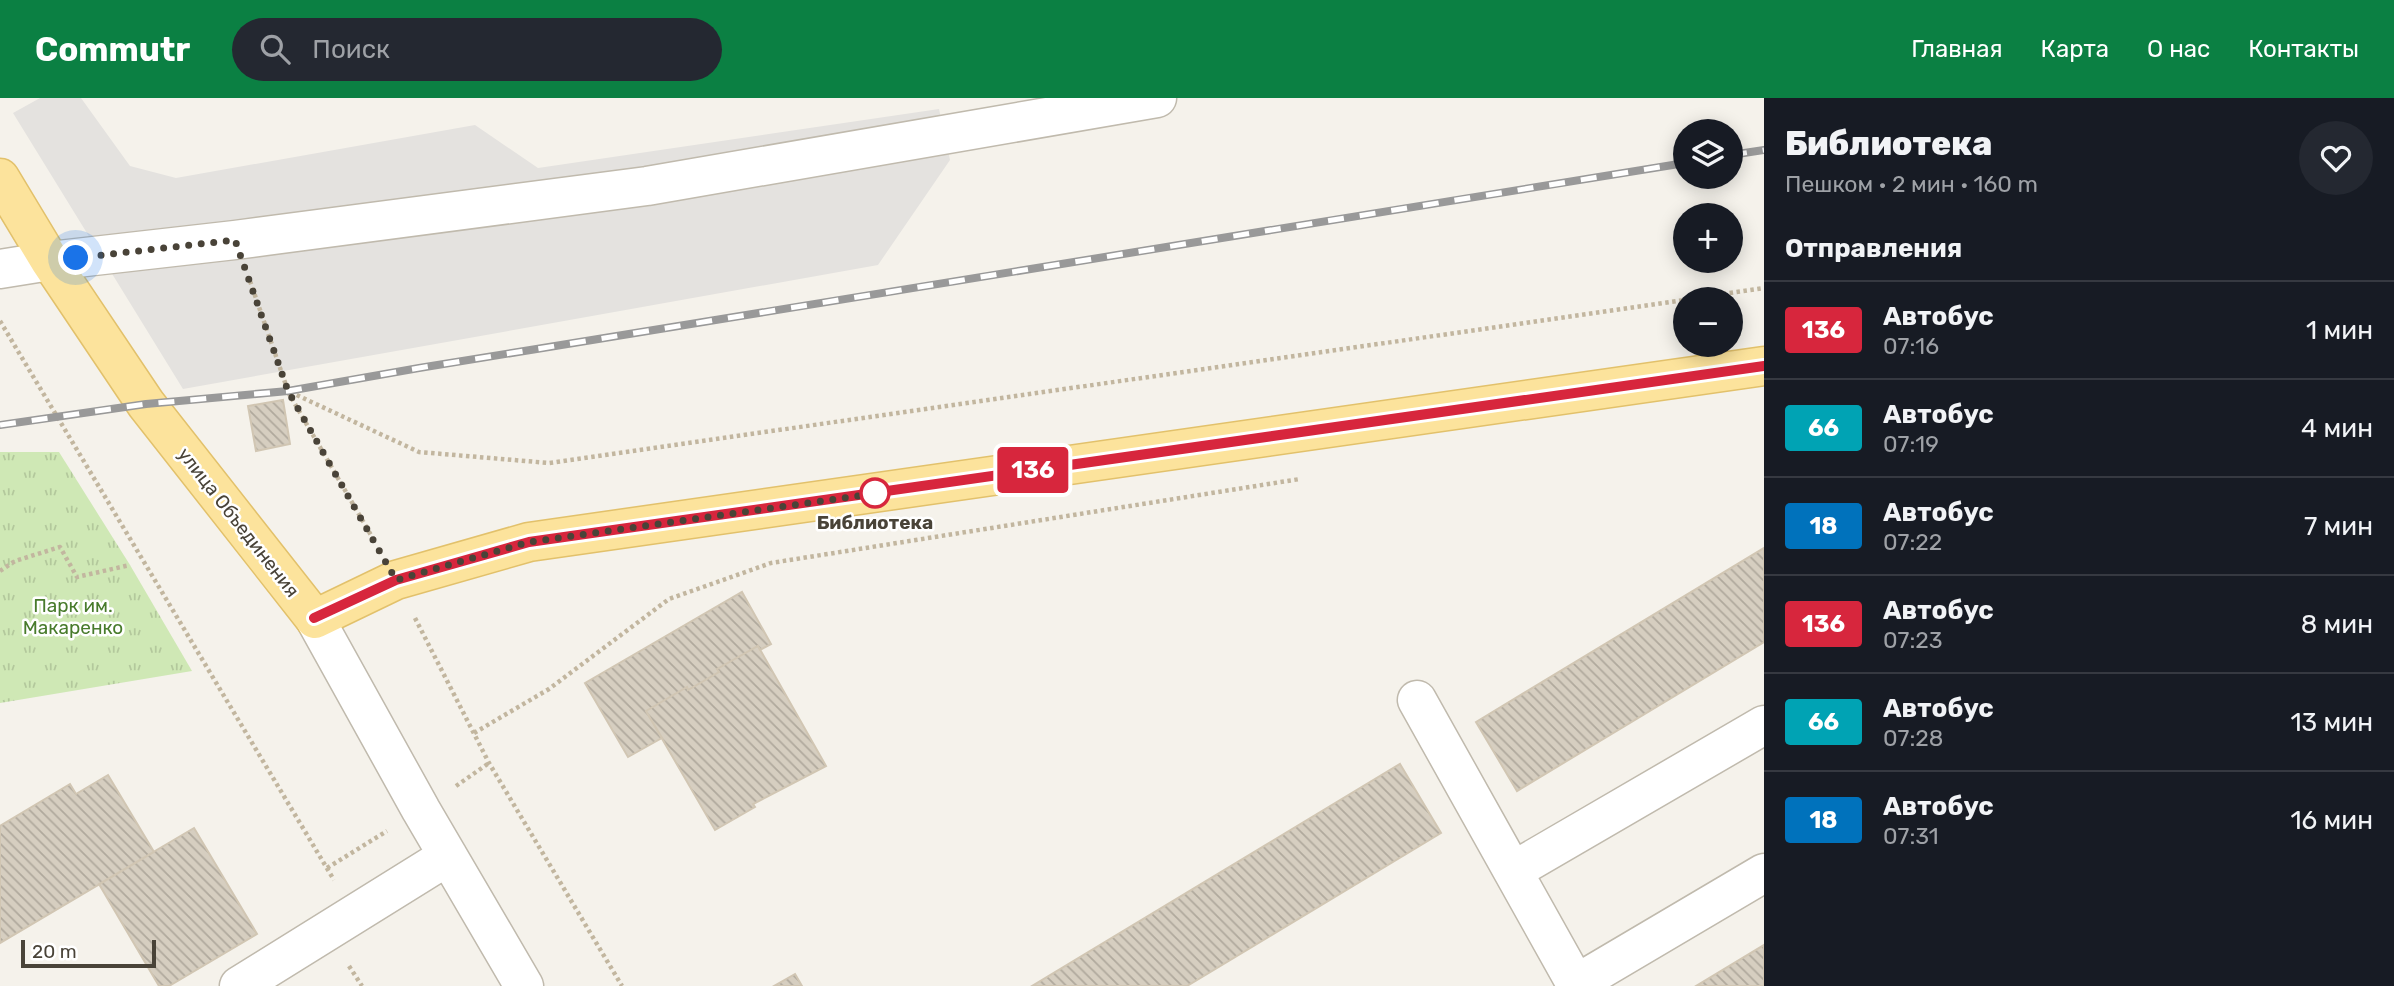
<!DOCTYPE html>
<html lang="ru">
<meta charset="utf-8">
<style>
:root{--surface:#171b24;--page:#242831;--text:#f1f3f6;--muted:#9ea1a6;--line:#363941;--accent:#0b8043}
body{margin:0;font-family:Rubik,sans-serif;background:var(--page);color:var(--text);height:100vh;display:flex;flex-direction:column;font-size:26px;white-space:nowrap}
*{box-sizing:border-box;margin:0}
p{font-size:23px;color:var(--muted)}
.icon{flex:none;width:38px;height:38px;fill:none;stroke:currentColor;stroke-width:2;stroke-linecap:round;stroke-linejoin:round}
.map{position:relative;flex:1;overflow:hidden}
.details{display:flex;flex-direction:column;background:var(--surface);width:630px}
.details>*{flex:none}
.badge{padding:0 14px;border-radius:5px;font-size:24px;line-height:46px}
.tools{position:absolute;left:1673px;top:21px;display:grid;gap:14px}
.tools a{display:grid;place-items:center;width:70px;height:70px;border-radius:50%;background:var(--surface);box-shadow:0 4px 18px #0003;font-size:35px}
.scale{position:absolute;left:21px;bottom:18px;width:135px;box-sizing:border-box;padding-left:7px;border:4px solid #494338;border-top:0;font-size:19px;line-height:24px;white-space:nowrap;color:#494338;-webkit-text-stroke:5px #fff;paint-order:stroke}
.you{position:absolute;width:35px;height:35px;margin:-18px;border:5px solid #fff;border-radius:50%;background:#1a73e8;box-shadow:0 0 0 10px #1a73e833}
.map>.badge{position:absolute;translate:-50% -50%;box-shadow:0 0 0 4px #fff}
h2{padding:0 21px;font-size:26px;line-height:63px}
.round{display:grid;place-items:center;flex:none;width:74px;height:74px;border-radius:37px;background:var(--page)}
.summary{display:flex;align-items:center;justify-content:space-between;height:119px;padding:0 21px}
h1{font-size:33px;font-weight:800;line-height:52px}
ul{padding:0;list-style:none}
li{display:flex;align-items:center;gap:21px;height:98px;padding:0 21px;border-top:2px solid var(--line)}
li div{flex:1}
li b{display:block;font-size:26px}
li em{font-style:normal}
li .badge{min-width:77px;font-weight:700;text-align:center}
header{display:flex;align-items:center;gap:42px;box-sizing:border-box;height:98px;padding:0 35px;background:var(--accent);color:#fff}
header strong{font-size:33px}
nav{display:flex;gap:38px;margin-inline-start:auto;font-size:24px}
.search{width:490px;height:63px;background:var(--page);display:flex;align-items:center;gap:18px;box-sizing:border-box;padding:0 24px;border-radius:38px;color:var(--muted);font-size:26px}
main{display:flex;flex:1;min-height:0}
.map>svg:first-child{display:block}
.park{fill:url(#park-tufts)}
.parking{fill:#e4e2df}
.building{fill:url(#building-back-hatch);stroke:#d1c6b3;stroke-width:2}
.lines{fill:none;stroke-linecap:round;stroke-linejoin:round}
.minor-casing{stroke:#c0baad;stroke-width:41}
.major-casing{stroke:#e2c16b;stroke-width:41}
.path{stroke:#c2b69f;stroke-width:4.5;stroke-dasharray:3.5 3.5;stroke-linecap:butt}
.minor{stroke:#fff;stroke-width:38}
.major{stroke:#fce39c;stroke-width:38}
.rail-casing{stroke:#999;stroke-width:8}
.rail{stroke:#fff;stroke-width:5;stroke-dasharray:16;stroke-linecap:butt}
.line-casing{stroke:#fff;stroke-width:16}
.line{stroke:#d7263d;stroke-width:10}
.walk{stroke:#494338;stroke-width:7;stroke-dasharray:0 12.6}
.stop-dot{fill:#fff;stroke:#d7263d;stroke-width:3.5}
.labels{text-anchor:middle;stroke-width:5;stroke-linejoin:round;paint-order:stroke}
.street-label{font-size:19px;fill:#494338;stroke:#fff}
.stop-label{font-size:19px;font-weight:bold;fill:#494338;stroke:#fff}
.park-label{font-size:19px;fill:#487b2c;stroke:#fff}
</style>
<header>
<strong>Commutr</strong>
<div class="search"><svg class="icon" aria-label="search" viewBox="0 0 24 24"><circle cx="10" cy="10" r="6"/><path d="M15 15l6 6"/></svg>Поиск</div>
<nav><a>Главная</a><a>Карта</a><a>О нас</a><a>Контакты</a></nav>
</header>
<main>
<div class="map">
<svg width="1764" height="888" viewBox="0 0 1764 888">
<defs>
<pattern id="park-tufts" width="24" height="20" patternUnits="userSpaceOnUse" patternTransform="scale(1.75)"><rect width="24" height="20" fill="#cfe8b5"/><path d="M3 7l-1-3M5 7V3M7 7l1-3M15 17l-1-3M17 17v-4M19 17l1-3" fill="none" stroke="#b3c89c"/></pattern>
<pattern id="building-back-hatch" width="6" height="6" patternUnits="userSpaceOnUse" patternTransform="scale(1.75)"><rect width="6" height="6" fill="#d6cec0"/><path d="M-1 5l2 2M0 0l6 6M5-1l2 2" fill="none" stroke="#b0a99d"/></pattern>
</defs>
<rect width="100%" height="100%" fill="#f5f2eb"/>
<path class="park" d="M0 354H59L130 467 192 573 0 605Z"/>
<path class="parking" d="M40 0H81L130 68 176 80 475 27 538 70 939 11 950 62 878 167 183 291 13 15Z"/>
<path class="building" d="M283 302 290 346 256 353 248 308Z
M1764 450V544L1517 693 1476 624Z
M742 494 771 546 760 552 758 548 717 571 719 574 688 592 687 589 646 613 662 640 628 659 585 585Z
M758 548 826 668 753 706 755 709 715 732 646 613 687 589 688 592 719 574 717 571Z
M1400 666 1441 735 1187 888H1032Z
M108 677 154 754 0 845V728L70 686 76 696Z
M194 730 257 836 169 888H159L99 786Z
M1764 847V888H1696Z
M795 876 802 888H774Z"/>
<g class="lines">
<g class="minor-casing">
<path id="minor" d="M0 171 50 163 235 142 647 88 1157 0
M315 521 421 712 524 888
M1417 602 1577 888
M1513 773 1764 627
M1576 886 1764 775
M239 888 448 758"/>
</g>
<g class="major-casing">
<path id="major" d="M0 80 50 163 146 306 315 521 396 482 529 444 1764 268"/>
</g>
<path class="path" d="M250 183 288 293 419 354 549 365 1685 202
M1688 201 1764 190
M0 223 334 782
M288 294 375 444
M0 473 15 463 60 449 77 479 130 467
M415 520 489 665 622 888
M474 635 549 591 669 501 771 465 1300 381
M456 688 489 665
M327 770 387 733
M349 868 362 888"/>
<use href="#minor" class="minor"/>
<use href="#major" class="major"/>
<g class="rail-casing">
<path id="rail" d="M1731 57 1764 52
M0 327 146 306 288 293 419 270 1685 65"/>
</g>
<use href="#rail" class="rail"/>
</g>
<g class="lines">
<g class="line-casing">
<path id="line" d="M314 520 396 482 529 444 1764 268"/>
</g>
<use href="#line" class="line"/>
<path class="walk" d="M76 160 235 142 288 293 396 482 529 444 886 394 875 395"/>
</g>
<circle class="stop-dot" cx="875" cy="395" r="14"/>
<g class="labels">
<g class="street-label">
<text transform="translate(239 424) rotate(52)" y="7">улица Объединения</text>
</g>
<g class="stop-label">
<text x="875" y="431">Библиотека</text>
</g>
<g class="park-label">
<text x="73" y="514">Парк им.<tspan x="73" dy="22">Макаренко</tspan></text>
</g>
</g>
</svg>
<div class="tools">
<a><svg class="icon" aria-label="layers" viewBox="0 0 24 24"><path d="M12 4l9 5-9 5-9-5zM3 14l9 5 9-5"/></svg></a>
<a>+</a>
<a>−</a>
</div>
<div class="scale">20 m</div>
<div class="you" style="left:76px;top:160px"></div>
<b class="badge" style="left:1033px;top:372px;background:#d7263d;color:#fff">136</b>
</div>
<section class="details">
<div class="summary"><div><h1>Библиотека</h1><p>Пешком · 2 мин · 160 m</p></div><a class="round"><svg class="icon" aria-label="heart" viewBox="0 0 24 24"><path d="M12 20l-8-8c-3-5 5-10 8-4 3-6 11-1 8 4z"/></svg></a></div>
<h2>Отправления</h2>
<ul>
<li><span class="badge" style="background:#d7263d;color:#fff">136</span><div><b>Автобус</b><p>07:16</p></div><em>1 мин</em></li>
<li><span class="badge" style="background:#00a3b4;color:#fff">66</span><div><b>Автобус</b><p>07:19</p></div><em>4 мин</em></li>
<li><span class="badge" style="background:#0072bc;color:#fff">18</span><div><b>Автобус</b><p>07:22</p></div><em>7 мин</em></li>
<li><span class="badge" style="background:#d7263d;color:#fff">136</span><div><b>Автобус</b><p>07:23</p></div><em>8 мин</em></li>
<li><span class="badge" style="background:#00a3b4;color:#fff">66</span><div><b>Автобус</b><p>07:28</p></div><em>13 мин</em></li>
<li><span class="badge" style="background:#0072bc;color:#fff">18</span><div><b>Автобус</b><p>07:31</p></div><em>16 мин</em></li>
</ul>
</section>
</main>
